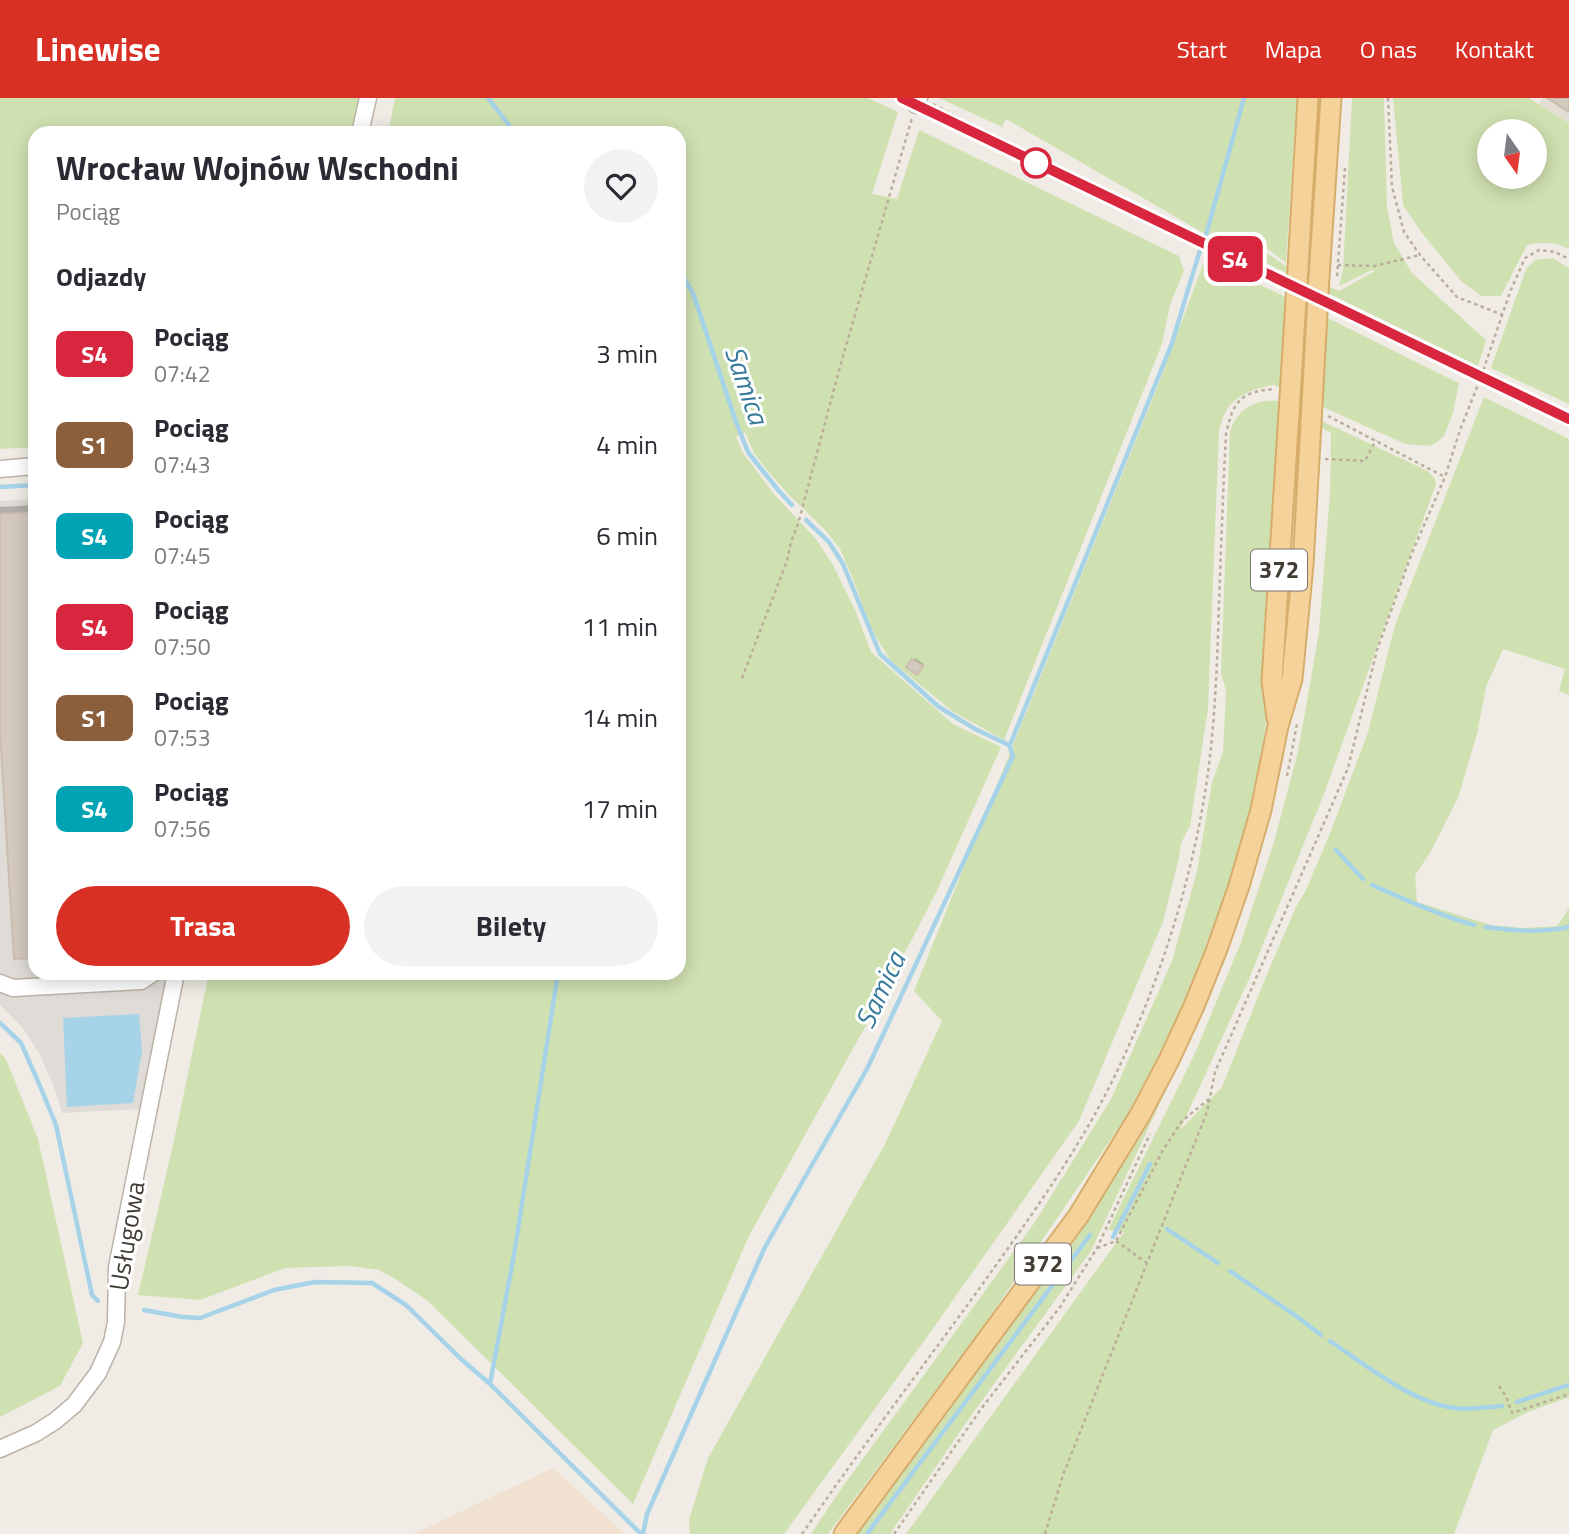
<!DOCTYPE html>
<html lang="pl">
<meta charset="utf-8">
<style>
:root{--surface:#fff;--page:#f2f2f3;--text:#2b2b33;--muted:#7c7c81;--accent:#d93025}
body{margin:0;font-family:"Titillium Web",sans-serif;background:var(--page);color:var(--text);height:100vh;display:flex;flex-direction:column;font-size:26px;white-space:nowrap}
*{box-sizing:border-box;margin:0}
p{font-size:23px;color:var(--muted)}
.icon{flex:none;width:38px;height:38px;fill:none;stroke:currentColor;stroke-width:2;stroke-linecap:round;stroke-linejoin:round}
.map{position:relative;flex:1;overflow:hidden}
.sheet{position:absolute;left:28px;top:28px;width:658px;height:854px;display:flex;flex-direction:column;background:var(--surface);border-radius:21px;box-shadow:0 4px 18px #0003}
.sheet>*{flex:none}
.badge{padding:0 14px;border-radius:10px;font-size:24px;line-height:46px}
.needle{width:46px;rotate:166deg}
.fabs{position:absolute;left:1477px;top:21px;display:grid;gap:14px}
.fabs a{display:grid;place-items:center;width:70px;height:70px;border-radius:50%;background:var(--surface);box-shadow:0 4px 18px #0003;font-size:35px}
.map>.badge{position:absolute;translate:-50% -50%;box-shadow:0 0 0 4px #fff}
h2{padding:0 28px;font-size:26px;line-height:63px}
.round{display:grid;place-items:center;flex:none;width:74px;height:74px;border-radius:37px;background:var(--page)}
.summary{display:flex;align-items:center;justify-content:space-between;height:119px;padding:0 28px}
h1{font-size:33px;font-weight:700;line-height:52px}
.primary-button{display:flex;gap:14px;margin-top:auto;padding:14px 28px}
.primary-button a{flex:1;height:80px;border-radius:42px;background:var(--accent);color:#fff;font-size:28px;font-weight:700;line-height:80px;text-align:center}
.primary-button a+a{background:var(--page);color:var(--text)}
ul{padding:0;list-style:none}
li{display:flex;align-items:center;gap:21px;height:91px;padding:0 28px}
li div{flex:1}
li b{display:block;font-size:26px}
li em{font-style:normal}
li .badge{min-width:77px;font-weight:700;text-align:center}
header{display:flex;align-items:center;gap:42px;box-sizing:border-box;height:98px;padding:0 35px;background:var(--accent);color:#fff}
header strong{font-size:33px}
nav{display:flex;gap:38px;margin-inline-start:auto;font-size:24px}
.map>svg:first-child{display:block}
.residential{fill:#e4ddd3}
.commercial{fill:#f1e1d1}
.industrial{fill:#dfdbd6}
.green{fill:#d0e1b1;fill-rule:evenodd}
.water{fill:#a6d3e8}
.shadow{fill:#0003}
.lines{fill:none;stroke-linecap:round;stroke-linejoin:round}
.stream{stroke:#a6d3e8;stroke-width:4.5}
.building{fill:#d4c9be;stroke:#cbbeaf;stroke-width:2}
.minor-casing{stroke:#bbb2a8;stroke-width:19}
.major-casing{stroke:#d7ad6c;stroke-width:23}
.path{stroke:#bbad9b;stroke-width:2.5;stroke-dasharray:3.5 3.5;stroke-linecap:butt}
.minor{stroke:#fff;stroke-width:16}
.major{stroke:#f4d29a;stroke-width:19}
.rail-casing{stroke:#939393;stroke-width:7}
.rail{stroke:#fff;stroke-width:4.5;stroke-dasharray:13;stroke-linecap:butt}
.major-bridge-casing{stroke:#d7ad6c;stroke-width:23;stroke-linecap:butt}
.major-bridge{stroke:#f4d29a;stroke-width:19}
.line-casing{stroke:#fff;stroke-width:16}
.line{stroke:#d7263d;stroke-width:10}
.stop-dot{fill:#fff;stroke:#d7263d;stroke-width:3.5}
.labels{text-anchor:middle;stroke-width:6;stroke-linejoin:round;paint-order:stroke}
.shield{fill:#fff;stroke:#7b7672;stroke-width:2}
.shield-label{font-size:24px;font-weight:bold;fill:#423c35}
.street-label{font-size:26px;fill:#423c35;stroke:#fff}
.water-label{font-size:28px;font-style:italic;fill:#387a9b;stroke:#fff}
</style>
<header>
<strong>Linewise</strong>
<nav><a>Start</a><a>Mapa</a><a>O nas</a><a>Kontakt</a></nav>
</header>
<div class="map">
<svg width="1569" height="1436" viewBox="0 0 1569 1436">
<rect width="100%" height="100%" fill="#f0ece5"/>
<path class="residential" d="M1542 0H1569V25L1539 7Z"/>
<path class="commercial" d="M553 1370 625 1436H413Z"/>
<path class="industrial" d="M35 401V875H169L141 1011 62 1015 56 994 39 955 22 929 0 907V403Z"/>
<path class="green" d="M0 0H359L351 35H35V349L0 351Z
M395 0H868L898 14 872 96 897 101 919 32 1179 158 1184 173 1170 207 1162 246 1004 642 952 613 891 563 871 531 853 481 840 451 826 433 789 397 766 371 754 355 745 334 736 339 743 355 773 395 816 441 833 467 856 514 871 554 953 626 1001 649 936 795 878 906 749 1138 633 1406 428 1203 397 1182 379 1172 351 1168 285 1170 200 1202 138 1197 173 1047 209 875H679V35H388Z
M939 0H1297L1286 165 1257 143 1256 148 1286 168 1339 193 1375 173 1372 172 1339 188 1343 172 1352 0H1384L1387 110 1394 145 1412 175 1486 242 1478 268 1200 133 1006 21 1002 29Z
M1393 0H1529L1569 25V151C1555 144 1542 144 1527 147L1501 198H1481L1461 183 1422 135 1403 107ZM1535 33V79H1489V33Z
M1552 160 1569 170V306L1491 270 1526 171 1535 162Z
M1205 161C1291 200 1374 244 1459 285L1453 315 1444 338 1436 345 1429 348 1405 346 1274 287C1256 290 1234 297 1225 315 1222 320 1221 327 1219 332L1208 611 1190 728 1181 745 1179 760 1163 824 1079 1023 932 1232 784 1436H690L689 1422 708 1360 885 1046 942 923 914 893 1158 287Z
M1484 299 1569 341V597L1559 593 1565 571 1503 551 1486 589 1477 636 1458 700 1430 755 1415 777 1417 804 1491 827 1524 830 1557 828 1569 810V1299L1528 1314 1493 1332 1454 1436H906L1124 1134 1108 1132 1196 953 1241 844 1274 744 1298 654 1319 534 1330 395 1331 335 1279 309 1263 544 1266 624 1258 689 1234 777 1179 919 1126 1019 983 1229 828 1436H811L841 1391 1035 1124 1111 1001 1172 863 1197 773 1212 684 1223 654 1226 593 1221 575 1230 334C1237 311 1255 301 1279 303L1428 373 1435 381 1436 386 1324 696 1249 881 1180 1032 1222 989 1267 876 1296 809 1306 792 1331 733 1368 634 1395 527Z
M0 955 6 961 38 1041 83 1245 60 1288 0 1319Z
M1167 984 1169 986 1091 1153 968 1322 890 1436H854Z"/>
<path class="water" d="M139 916 142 953 133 1005 67 1009 63 920Z"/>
<path class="shadow" d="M35 407V858L0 607V409Z
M915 560 924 566 917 575 908 569Z"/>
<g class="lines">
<path class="stream" d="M488 0 515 35
M1206 137 1244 0
M679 172 693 195 736 324 748 354 778 392 792 407
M0 389 35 387
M1010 647 1172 245 1200 152
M1336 752 1363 781
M1372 787C1406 802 1439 817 1474 827
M1486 829C1515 833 1541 835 1569 829
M0 925 21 945 40 988 56 1027 92 1197 98 1203
M1167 1131 1218 1165
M1113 1139 1150 1066
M1230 1173 1299 1220 1321 1237
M144 1212 182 1219 200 1220 274 1192 315 1184 372 1185 406 1207 461 1261 490 1286 641 1436
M1330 1243C1366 1267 1411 1304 1454 1310 1470 1312 1486 1309 1502 1308
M490 1286 514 1157 558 875
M1517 1304 1569 1287
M643 1436 647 1416 765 1149 867 971 1013 658 1009 647 975 631 939 609 880 556 843 466 829 444 806 422
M867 1436 1090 1137"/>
</g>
<path class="building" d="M1547 0H1569V14Z
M35 414V860L14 861 0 635V416Z
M912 561 923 568 917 577 906 569Z"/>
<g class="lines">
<g class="minor-casing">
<path id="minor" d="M916 7 919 0
M360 35 368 0
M0 371 35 368
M0 885 13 890 141 883 153 875
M0 1351 36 1335 55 1323 74 1307 98 1275 112 1244 116 1224 117 1169 176 875"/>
</g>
<g class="major-casing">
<path id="major" d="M1298 170 1308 0
M1319 179 1331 0
M1277 620 1272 583 1289 315
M844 1436 1079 1117 1140 1017 1169 962 1194 908 1217 851 1239 788 1261 712 1278 628 1292 581 1303 467 1311 325"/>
</g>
<path class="path" d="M1388 0 1392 89 1404 134 1420 157 1457 199 1503 217
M933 6 961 21 1151 113
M1338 167 1374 168 1420 157
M1337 178 1345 70
M1328 318 1445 379
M1325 361 1365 363 1376 342
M742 580 787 463 791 444 798 426 841 265 912 20
M1287 678 1297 626
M1116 1143 1147 1165
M1097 1150 1116 1143 1163 1052 1182 1023 1209 1001
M1499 1288 1506 1298 1512 1315 1569 1296
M802 1436C855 1359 911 1284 966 1209 1011 1146 1057 1084 1095 1016 1147 922 1188 801 1205 695 1215 632 1217 569 1219 506 1221 450 1223 393 1226 336 1233 304 1240 293 1275 291
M894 1436 981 1311 1060 1209 1097 1150 1150 1036
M1045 1436 1063 1377 1207 1014 1215 974 1348 670 1377 552 1412 455 1445 379 1460 332 1481 279 1510 194 1525 160 1539 152 1555 154 1569 161"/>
<use href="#minor" class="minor"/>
<use href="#major" class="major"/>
<g class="rail-casing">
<path id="rail" d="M902 0 1569 321"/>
</g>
<use href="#rail" class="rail"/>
<g class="major-bridge-casing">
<path id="major-bridge" d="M1289 315 1298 170
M1311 325 1319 179"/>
</g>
<use href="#major-bridge" class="major-bridge"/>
</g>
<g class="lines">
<g class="line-casing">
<path id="line" d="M902 0 1569 321"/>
</g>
<use href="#line" class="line"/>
</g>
<circle class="stop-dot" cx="1036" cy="65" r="14"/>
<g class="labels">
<g class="shield">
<rect x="1251" y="451.5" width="56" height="41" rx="5"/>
<rect x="1015" y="1145.5" width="56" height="41" rx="5"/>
</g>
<g class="shield-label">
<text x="1279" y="480">372</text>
<text x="1043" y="1174">372</text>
</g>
<g class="street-label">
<text transform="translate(127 1138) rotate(-81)" y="9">Usługowa</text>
</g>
<g class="water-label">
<text transform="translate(747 287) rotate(71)" y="10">Samica</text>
<text transform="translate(880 892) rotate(-65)" y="10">Samica</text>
</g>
</g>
</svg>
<div class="fabs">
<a><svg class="needle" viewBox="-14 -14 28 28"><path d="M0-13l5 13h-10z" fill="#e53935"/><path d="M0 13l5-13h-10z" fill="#7c7c81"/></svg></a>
</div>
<b class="badge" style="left:1235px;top:161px;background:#d7263d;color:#fff">S4</b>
<section class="sheet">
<div class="summary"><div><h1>Wrocław Wojnów Wschodni</h1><p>Pociąg</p></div><a class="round"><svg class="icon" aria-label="heart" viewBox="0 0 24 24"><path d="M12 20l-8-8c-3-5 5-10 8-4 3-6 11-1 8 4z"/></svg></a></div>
<h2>Odjazdy</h2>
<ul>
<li><span class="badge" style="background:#d7263d;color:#fff">S4</span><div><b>Pociąg</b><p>07:42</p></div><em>3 min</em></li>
<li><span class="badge" style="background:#8b5e3c;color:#fff">S1</span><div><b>Pociąg</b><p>07:43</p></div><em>4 min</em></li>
<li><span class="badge" style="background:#00a3b4;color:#fff">S4</span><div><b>Pociąg</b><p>07:45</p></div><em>6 min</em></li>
<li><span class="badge" style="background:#d7263d;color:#fff">S4</span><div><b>Pociąg</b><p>07:50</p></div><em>11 min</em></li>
<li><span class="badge" style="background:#8b5e3c;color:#fff">S1</span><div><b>Pociąg</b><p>07:53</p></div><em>14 min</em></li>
<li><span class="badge" style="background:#00a3b4;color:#fff">S4</span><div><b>Pociąg</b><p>07:56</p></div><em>17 min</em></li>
</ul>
<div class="primary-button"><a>Trasa</a><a>Bilety</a></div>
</section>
</div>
